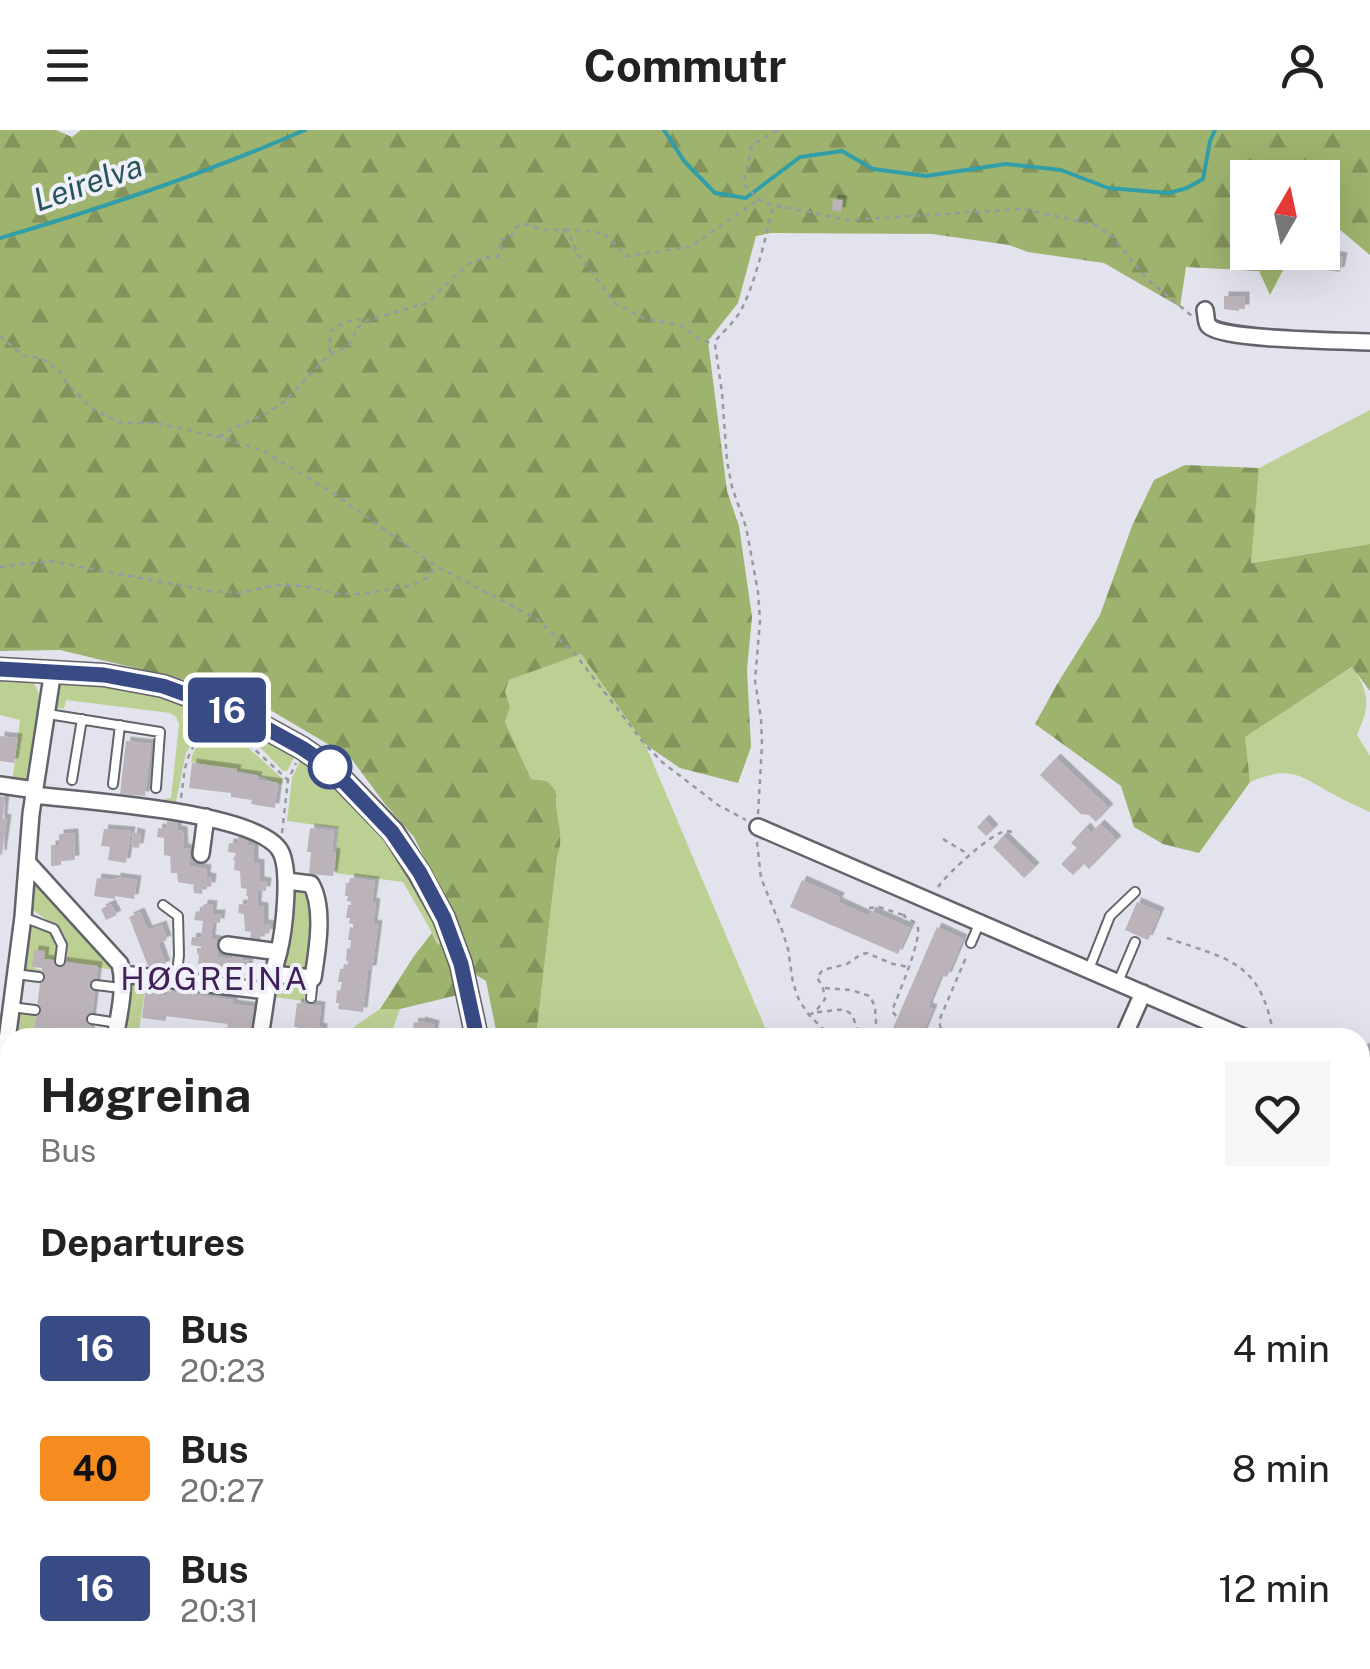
<!DOCTYPE html>
<meta charset="utf-8">
<style>
:root{--surface:#fff;--page:#f6f6f6;--text:#222;--muted:#767676}
body{margin:0;font-family:"Public Sans",sans-serif;background:var(--page);color:var(--text);height:100vh;display:flex;flex-direction:column;font-size:38px;white-space:nowrap}
*{box-sizing:border-box;margin:0}
p{font-size:32px;color:var(--muted)}
.icon{flex:none;width:55px;height:55px;fill:none;stroke:currentColor;stroke-width:2;stroke-linecap:round;stroke-linejoin:round}
.map{position:relative;flex:1;overflow:hidden}
.sheet{position:absolute;left:0px;top:898px;width:1370px;height:642px;display:flex;flex-direction:column;background:var(--surface);border-radius:30px 30px 0 0;box-shadow:0 10px 40px #0002}
.sheet>*{flex:none}
.badge{padding:0 20px;border-radius:8px;font-size:35px;line-height:65px}
.needle{width:65px;rotate:9deg}
.controls{position:absolute;left:1230px;top:30px;display:grid;gap:20px}
.controls a{display:grid;place-items:center;width:110px;height:110px;border-radius:0px;background:var(--surface);box-shadow:0 10px 40px #0002;font-size:50px}
.map>.badge{position:absolute;translate:-50% -50%;box-shadow:0 0 0 5px #fff}
h2{padding:0 40px;font-size:38px;line-height:90px}
.round{display:grid;place-items:center;flex:none;width:105px;height:105px;border-radius:0px;background:var(--page)}
.summary{display:flex;align-items:center;justify-content:space-between;height:170px;padding:0 40px}
h1{font-size:48px;font-weight:700;line-height:75px}
ul{padding:0;list-style:none}
li{display:flex;align-items:center;gap:30px;height:120px;padding:0 40px}
li div{flex:1}
li b{display:block;font-size:38px}
li em{font-style:normal}
li .badge{min-width:110px;font-weight:700;text-align:center}
header{display:flex;justify-content:space-between;align-items:center;height:130px;padding:0 40px;background:var(--surface);font-size:45px;font-weight:700}
.map>svg:first-child{display:block}
.green{fill:#bdd094}
.forest{fill:url(#forest-firs)}
.lines{fill:none;stroke-linecap:round;stroke-linejoin:round}
.stream{stroke:#319ea8;stroke-width:4}
.building{fill:#bbb3b9;filter:url(#shadow)}
.lane-casing{stroke:#62636b;stroke-width:12}
.street-casing{stroke:#62636b;stroke-width:20}
.secondary-casing{stroke:#62636b;stroke-width:25}
.path{stroke:#9899a0;stroke-width:2.5;stroke-dasharray:5 5;stroke-linecap:butt}
.lane{stroke:#fff;stroke-width:8}
.street{stroke:#fff;stroke-width:15}
.secondary{stroke:#e4f2fe;stroke-width:20}
.path-bridge{stroke:#9899a0;stroke-width:2.5;stroke-dasharray:5 5;stroke-linecap:butt}
.line-casing{stroke:#fff;stroke-width:22}
.line{stroke:#394b85;stroke-width:15}
.stop-dot{fill:#fff;stroke:#394b85;stroke-width:5}
.labels{text-anchor:middle;stroke-width:8;stroke-linejoin:round;paint-order:stroke}
.water-label{font-size:32px;font-style:italic;fill:#265458;stroke:#eff0f9}
.neighbourhood-label{font-size:32px;letter-spacing:2.5px;fill:#411f57;stroke:#eff0f9}
</style>
<header><svg class="icon" aria-label="menu" viewBox="0 0 24 24"><path d="M4 6h16M4 12h16M4 18h16"/></svg>Commutr<svg class="icon" aria-label="person" viewBox="0 0 24 24"><circle cx="12" cy="8" r="4"/><path d="M4 21q1-7 8-7t8 7"/></svg></header>
<div class="map">
<svg width="1370" height="1539" viewBox="0 0 1370 1539">
<defs>
<pattern id="forest-firs" width="22" height="20" patternUnits="userSpaceOnUse" patternTransform="scale(2.5)"><rect width="22" height="20" fill="#9eb36d"/><path d="M5 1l3.5 6h-7zM16 11l3.5 6h-7z" fill="#82935b"/></pattern>
<filter id="shadow"><feDropShadow dx="4.5" dy="-4.5" stdDeviation="0" flood-color="#0004"/></filter>
</defs>
<rect width="100%" height="100%" fill="#e2e3ec"/>
<path class="green" d="M1370 280V414L1250 433 1259 338Z
M581 524 645 614 769 907H536L557 727C566 706 554 684 556 661L547 651 531 649 505 592 510 577 505 561 509 550Z
M1353 537C1370 565 1370 576 1357 605L1370 626V682C1358 676 1345 671 1333 664 1298 645 1291 635 1250 652L1244 607Z
M0 548C23 548 36 544 40 571L31 647 26 652 12 654 20 590 0 585Z
M79 549 159 562 183 571 213 589 196 607 186 623 175 676 171 678 164 669 171 668 179 594 176 587 170 583 66 570 64 579 56 577 53 573C57 556 62 551 79 549Z
M213 599 242 612 283 649 282 655 254 644 191 632C192 618 203 609 213 599Z
M247 604 271 609 296 624 287 641H283Z
M301 628C369 681 407 732 443 810L439 815 403 752 335 743 338 698 287 691 292 648Z
M35 755H40L119 841 67 832C69 792 54 799 30 777L31 758Z
M292 758 310 760 313 766 312 835H307L306 840 301 839 300 843 281 840Z
M33 795C54 805 58 805 55 830L44 829 36 824 34 838 41 840V843L22 839 29 796Z
M127 848 169 854 168 863 145 861 138 907 119 905Z
M277 850 306 854 304 871 274 867Z
M380 879H400L390 907 352 908 355 896Z
M24 882 36 884 33 907H19L14 901 16 886Z
M0 1036 10 1038V1143L0 1231 10 1234V1351L3 1360 0 1368Z
M5 1412 10 1416V1479L0 1484V1416Z
M76 1530H123L110 1539H71Z"/>
<path class="forest" d="M0 0H56L72 7 81 0H1370V125L1326 88 1323 90 1322 48H1248V122L1292 123 1270 165 1259 141 1186 137 1180 177 1104 133 1028 122 1009 115 932 104 771 103 756 106 738 173 708 211 727 361 739 396 752 487 747 539 751 617 738 653 680 638 645 614 581 524 509 550 505 561 510 577 505 592 531 649 547 651 556 661C554 684 566 706 557 727L536 907H503L496 900 486 851 471 842 452 785 414 707 385 674 350 627 243 564 60 520 0 521Z
M1185 335 1259 338 1251 433 1370 414V561L1352 537 1245 607 1250 652 1199 723 1163 714 1134 697 1121 656 1035 594 1056 556 1100 485 1132 396 1154 350Z
M432 803 438 815 443 810 462 864 400 879H380L414 826Z
M0 1523 10 1524V1530H60L56 1539H0Z
M1006 1530H1073V1539H1001Z"/>
<g class="lines">
<path class="stream" d="M664 0 684 31 715 63 746 68 800 27 842 21 873 39 926 46 1006 34 1061 40 1108 58 1169 63 1187 58 1203 49 1210 11 1215 0
M0 108C103 78 206 43 305 0"/>
</g>
<path class="building" d="M833 69 843 70 841 82 832 80Z
M1326 124 1343 127 1340 142 1324 140Z
M1224 166H1245V179H1239V181L1224 179Z
M0 606 18 608 14 633 0 631Z
M126 611 151 614 145 666 120 664Z
M1056 628 1109 678 1096 692 1089 685 1081 684 1040 645Z
M192 633 237 639 236 643 258 646 257 650 278 653 275 678 251 674 252 670 231 667V663L189 658Z
M0 666 5 667 3 688 7 689 2 725 0 724Z
M985 689 994 699 986 706 977 697Z
M167 691 178 692 177 700 183 701 184 718 190 719V736L207 739 206 747 212 748 211 757 203 756 202 764 194 763 193 756 195 755 178 752 177 743H171L170 726 164 725V708L157 707 158 698 166 699Z
M1100 694 1117 710 1089 739 1084 734 1073 745 1061 734 1077 718 1071 713 1086 697 1091 703Z
M310 698 334 701 332 722 336 723 333 746 309 744 311 722H307Z
M104 699 131 701 126 733 108 730 110 717 101 716Z
M133 702 141 704 139 718 131 717Z
M74 703 75 730 61 731V735L51 736V715H59V704Z
M238 706 248 707 247 715 254 716V733L260 734V751L267 752 266 761 258 760 257 776 264 777V794L271 795 269 804 261 803 260 811 250 809 251 802 245 801 244 784 238 783 239 774 247 775 248 766H246L247 759 241 758 240 741 234 740 235 731 233 730 236 723 228 722 229 713 237 714Z
M1003 706 1035 737 1024 748 993 717Z
M116 747 137 750 134 769 115 766V769L94 766 97 748 116 750Z
M350 748 375 751 372 772 376 773 373 794 378 795 372 840H368L363 882 338 879 339 873H336L337 860 340 861 342 852H338L340 839H343L344 834 348 835 349 831H346L347 818 350 819 351 810H348L350 797 353 798V794L349 793 350 788H346L348 775H351V772L347 771 348 766H345L346 753H349Z
M802 750 840 767 838 772 869 786 871 781 910 798 898 824 790 777Z
M1137 772 1160 782 1148 810 1125 800Z
M111 774 117 785 106 790 101 779Z
M205 774 213 775 212 784H221L220 793 213 792 211 809 217 810 218 827 232 829 234 820 243 821 242 830 249 831 248 840 240 839 239 847 228 844 229 837H224L215 836 214 844 205 843 203 841 204 834H198L199 825 197 823V818H209L191 815 192 807 201 808 203 791 194 790 196 781 202 782 203 775Z
M140 782 148 800 162 795 167 810 158 813 166 835 150 841 129 787Z
M937 797 963 809 947 847 941 845 928 877 933 879 921 908H895L890 905Z
M34 820 45 821 44 829 98 836 89 908H33L42 838 32 837Z
M167 861 233 870V874L254 877 251 901 227 898 228 894 166 886V891L142 888 145 863 167 866Z
M297 873 321 876 319 897 323 898 322 908H297L298 897H294Z
M421 891 435 895 433 908H412L414 892 420 893Z
M1366 917 1370 930 1360 935V920Z
M1370 983V1009L1360 1014V988Z
M1367 1304 1370 1320V1415L1360 1416V1305Z
M1360 1436H1365L1366 1517H1360Z
M273 1530H311L322 1539H284Z
M456 1530H488L485 1535 490 1539H449Z
M536 1530H543L554 1539H529Z
M615 1530H619L626 1536 623 1539H600L605 1533 609 1537Z
M755 1530H787L780 1539H748Z
M1120 1530 1136 1531V1534L1153 1539H1118Z
M1155 1530H1174L1172 1539 1154 1535Z"/>
<g class="lines">
<g class="lane-casing">
<path id="lane" d="M48 584 160 602 156 658
M72 650 82 589
M113 654 120 595
M163 775 178 786 179 825 176 852
M23 787 54 799 62 815 60 831
M971 813 979 794
M1089 839 1110 786 1135 762
M16 844 39 847
M1118 852 1135 812
M96 855 121 858
M311 868 313 848
M11 877 35 880
M92 889 118 893
M1360 1426 1370 1427
M378 1530 390 1539
M554 1530 565 1539
M632 1530 642 1539
M241 1539 248 1530
M497 1539 504 1530
M673 1539 680 1530
M709 1539 716 1530"/>
</g>
<g class="street-casing">
<path id="street" d="M1205 180C1206 184 1206 193 1208 195 1218 210 1346 211 1370 212
M0 655 35 660
M34 665C82 671 252 681 279 719 292 737 284 803 278 825 275 837 270 849 267 861L123 844
M758 697 1246 908
M201 724 206 687
M28 733 120 834C126 858 119 884 115 908
M227 815 279 822
M271 844 313 848C317 822 325 778 311 754L287 751
M260 908 267 861
M1123 908 1143 863
M10 942 5 926 23 787 31 684 53 540
M1360 1083 1363 1102
M814 1539 822 1530
M1194 1539 1203 1534 1249 1536 1370 1531"/>
</g>
<g class="secondary-casing">
<path id="secondary" d="M0 539 104 545 163 556 223 578 264 597 302 618 331 638 393 702 419 743 444 788 461 834 477 908
M1360 1172 1370 1195
M129 1539 140 1530"/>
</g>
<path class="path" d="M777 0 752 15 744 51V55L763 73 848 90 1022 79 1093 94 1112 106 1147 149 1192 186
M565 99 603 103 627 126 690 117 758 70
M0 206 22 225 43 229 60 242 65 251 91 278 120 293H156L219 307 262 320 333 363 436 436 537 489 575 524 643 612 662 632 718 675 746 690
M330 222V202C338 194 352 188 363 190
M219 307C239 293 263 288 282 273 298 259 311 243 326 228 332 222 341 221 347 216 355 208 355 197 365 191L427 173 467 135 480 129 498 126 502 119 500 113 502 109 510 108C521 85 527 97 545 100 551 101 557 99 563 99L570 106 578 125 616 174 646 189 680 195 698 208 713 214
M0 437 50 431 210 461 239 463 276 455 303 456 338 464H362L413 455 427 448 435 437
M241 607 288 650
M181 668C186 630 185 621 213 594L221 597
M758 684 762 615 761 588 755 551 760 491 758 462 746 397 732 357 727 331 722 263 715 214 716 210C723 202 732 194 738 185 753 163 767 103 773 76
M282 703 288 650 296 633
M943 709 968 724
M757 712 761 748 782 800 788 819 793 853 799 870 809 885 832 908
M938 757C946 745 993 701 1007 701 1009 701 1012 702 1015 703
M869 778 879 777 903 785
M1167 808C1231 830 1262 832 1274 908
M825 858 851 860 870 866 875 877 877 908
M817 882C836 882 852 871 856 898L871 908
M809 885 815 882 825 869 823 858 817 847 823 840 847 834 860 825 867 823 893 834 908 837
M896 886 892 881C897 867 924 806 917 795 914 791 908 789 904 786L906 779
M943 908 939 891 967 825
M8 1032 10 1020
M1360 1139 1367 1117
M1360 1142 1370 1155
M10 1363C4 1375 4 1388 5 1401L10 1405
M0 1493 10 1484
M0 1517 10 1518
M1079 1530V1539
M64 1539 69 1530
M178 1539 176 1534 179 1530
M582 1539 586 1530
M987 1539 993 1530"/>
<use href="#lane" class="lane"/>
<use href="#street" class="street"/>
<use href="#secondary" class="secondary"/>
<path class="path-bridge" d="M134 1530 138 1539"/>
</g>
<g class="lines">
<g class="line-casing">
<path id="line" d="M0 539 104 545 163 556 223 578 264 597 302 618 331 638 392 702 420 743 444 788 461 834 477 908"/>
</g>
<use href="#line" class="line"/>
</g>
<circle class="stop-dot" cx="330" cy="637" r="20"/>
<g class="labels">
<g class="water-label">
<text transform="translate(88 53) rotate(-19)" y="11">Leirelva</text>
</g>
<g class="neighbourhood-label">
<text x="215" y="860">HØGREINA</text>
</g>
</g>
</svg>
<div class="controls">
<a><svg class="needle" viewBox="-14 -14 28 28"><path d="M0-13l5 13h-10z" fill="#e53935"/><path d="M0 13l5-13h-10z" fill="#767676"/></svg></a>
</div>
<b class="badge" style="left:227px;top:580px;background:#394b85;color:#fff">16</b>
<section class="sheet">
<div class="summary"><div><h1>Høgreina</h1><p>Bus</p></div><a class="round"><svg class="icon" aria-label="heart" viewBox="0 0 24 24"><path d="M12 20l-8-8c-3-5 5-10 8-4 3-6 11-1 8 4z"/></svg></a></div>
<h2>Departures</h2>
<ul>
<li><span class="badge" style="background:#394b85;color:#fff">16</span><div><b>Bus</b><p>20:23</p></div><em>4 min</em></li>
<li><span class="badge" style="background:#f68b1f;color:#111">40</span><div><b>Bus</b><p>20:27</p></div><em>8 min</em></li>
<li><span class="badge" style="background:#394b85;color:#fff">16</span><div><b>Bus</b><p>20:31</p></div><em>12 min</em></li>
</ul>
</section>
</div>
